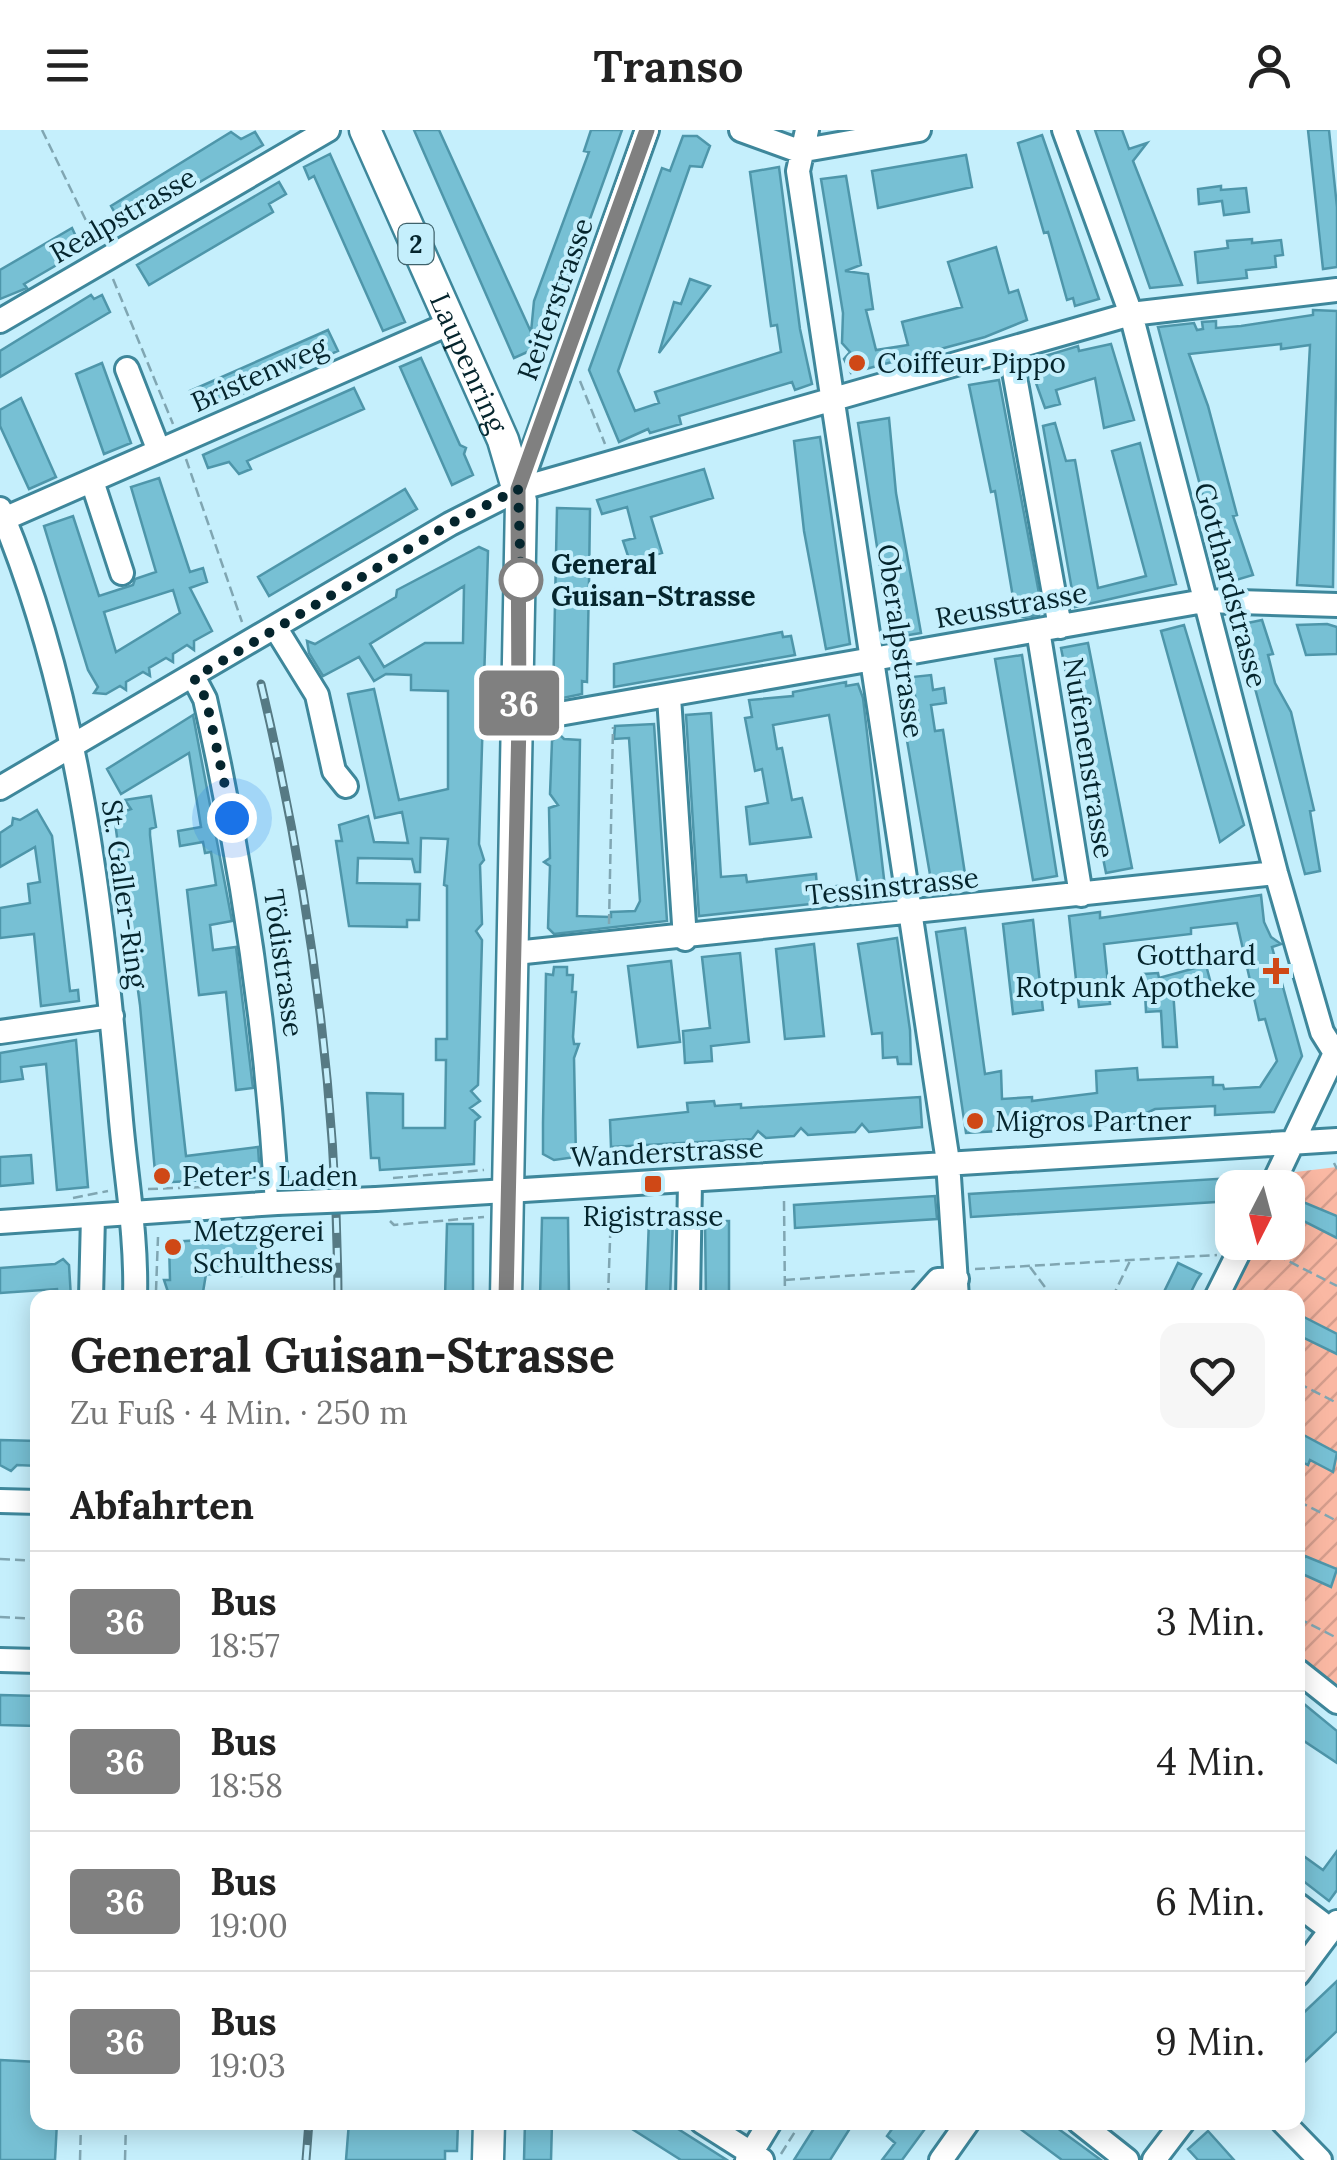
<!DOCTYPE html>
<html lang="de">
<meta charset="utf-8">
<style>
:root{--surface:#fff;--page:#f6f6f6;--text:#222;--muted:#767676;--line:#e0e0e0}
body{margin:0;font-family:Lora,serif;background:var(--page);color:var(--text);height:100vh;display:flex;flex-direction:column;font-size:38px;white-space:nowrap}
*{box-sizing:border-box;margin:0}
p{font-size:32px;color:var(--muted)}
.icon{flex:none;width:55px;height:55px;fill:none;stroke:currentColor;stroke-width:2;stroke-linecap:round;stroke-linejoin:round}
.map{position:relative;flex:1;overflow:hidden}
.drawer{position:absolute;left:30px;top:1160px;width:1275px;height:840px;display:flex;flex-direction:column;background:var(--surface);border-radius:20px;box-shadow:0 5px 25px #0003}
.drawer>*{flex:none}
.badge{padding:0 20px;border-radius:8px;font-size:35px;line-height:65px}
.needle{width:65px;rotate:186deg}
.fabs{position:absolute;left:1215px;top:1040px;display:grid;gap:20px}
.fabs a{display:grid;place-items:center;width:90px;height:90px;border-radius:20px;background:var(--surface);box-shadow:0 5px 25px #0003;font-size:50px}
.you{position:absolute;width:50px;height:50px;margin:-25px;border:8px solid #fff;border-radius:50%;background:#1a73e8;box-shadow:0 0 0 15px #1a73e833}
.map>.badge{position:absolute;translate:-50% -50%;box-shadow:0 0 0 5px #fff}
h2{padding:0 40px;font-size:38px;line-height:90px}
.round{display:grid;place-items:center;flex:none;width:105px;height:105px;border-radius:20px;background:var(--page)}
.headline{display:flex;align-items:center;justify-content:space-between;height:170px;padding:0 40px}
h1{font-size:48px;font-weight:800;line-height:75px}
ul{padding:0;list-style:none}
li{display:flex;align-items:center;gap:30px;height:140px;padding:0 40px;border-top:2px solid var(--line)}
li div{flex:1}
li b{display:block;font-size:38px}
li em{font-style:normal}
li .badge{min-width:110px;font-weight:700;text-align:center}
header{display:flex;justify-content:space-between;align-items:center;height:130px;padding:0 40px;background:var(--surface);font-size:45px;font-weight:800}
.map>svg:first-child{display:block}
.garden{fill:url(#garden-furrows)}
.building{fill:#77c0d4;stroke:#4e96aa;stroke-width:2.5;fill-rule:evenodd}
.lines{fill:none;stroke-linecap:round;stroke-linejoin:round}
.minor-casing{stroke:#3e879b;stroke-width:28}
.major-casing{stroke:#3e879b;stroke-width:35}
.path{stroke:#80a6b2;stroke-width:2.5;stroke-dasharray:10 5;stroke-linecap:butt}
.minor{stroke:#fff;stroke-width:22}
.major{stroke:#fff;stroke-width:30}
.rail-casing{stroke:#567a84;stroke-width:9}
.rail{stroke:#c5effc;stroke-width:5;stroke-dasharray:15;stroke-linecap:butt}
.minor-bridge-casing{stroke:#3e879b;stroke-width:28;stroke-linecap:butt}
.minor-bridge{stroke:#fff;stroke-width:22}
.line-casing{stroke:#fff;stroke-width:22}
.line{stroke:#808080;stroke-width:15}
.walk{stroke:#05252d;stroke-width:10;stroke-dasharray:0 18}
.poi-dot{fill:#cf4816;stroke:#c5effc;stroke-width:4}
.stop-dot{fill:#fff;stroke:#808080;stroke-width:5}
.labels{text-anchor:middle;stroke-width:8;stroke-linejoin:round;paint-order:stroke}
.shield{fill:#c5effc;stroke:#3f626b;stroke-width:2.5}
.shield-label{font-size:25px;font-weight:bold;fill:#05252d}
.street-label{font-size:28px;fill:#05252d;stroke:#c5effc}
.poi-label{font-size:28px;fill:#05252d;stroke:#c5effc;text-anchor:start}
.stop-label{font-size:28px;font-weight:bold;fill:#05252d;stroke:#c5effc;text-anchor:start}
</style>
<header><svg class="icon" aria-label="menu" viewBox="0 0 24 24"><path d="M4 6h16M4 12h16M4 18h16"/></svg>Transo<svg class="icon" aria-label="person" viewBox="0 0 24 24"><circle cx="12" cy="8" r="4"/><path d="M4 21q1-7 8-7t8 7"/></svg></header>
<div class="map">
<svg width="1337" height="2030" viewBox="0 0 1337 2030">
<defs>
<pattern id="garden-furrows" width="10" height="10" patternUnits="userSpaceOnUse" patternTransform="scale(2.5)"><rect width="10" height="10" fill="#fab8a3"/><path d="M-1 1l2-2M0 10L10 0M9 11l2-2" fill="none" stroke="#d59e8d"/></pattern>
</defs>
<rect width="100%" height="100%" fill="#c5effc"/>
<path class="garden" d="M1337 1037V1555L1298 1524V1168H1225L1253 1113 1288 1112V1058L1280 1057 1287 1043Z"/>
<path class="building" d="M414 0H439L531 202 534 171 589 22 584 21 591 0H622L545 214 514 228Z
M1095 0H1122L1129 19 1147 13 1133 31 1182 155 1150 158Z
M1308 0H1329L1337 77V137L1323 139Z
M231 2 241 9 255 2 263 15 116 101 108 89 116 85 111 76Z
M1042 5 1099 169 1075 176 1073 168 1067 170 1048 102 1044 103 1018 13Z
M683 6H697L710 16 702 37 690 36 618 241 635 281 659 273 655 262 781 222 777 195 771 196 750 42 779 37 800 199 812 254 795 260 792 252 679 286 681 294 650 303 648 299 619 312 589 240 662 38 670 41Z
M330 24 405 192 383 201 314 46 309 49 304 37Z
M966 25 972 57 878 78 872 41Z
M846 46 861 135 845 141 868 144 873 179 866 180 876 220 908 215 902 192 962 177 948 132 996 117 1009 163 1018 160 1027 190 985 207 851 243 844 229 850 222 842 213 843 183 821 49Z
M279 52 286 64 269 74 273 82 149 155 137 135Z
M1221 56V60L1246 58 1249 82 1224 85 1222 71 1199 74 1198 59Z
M72 98 79 113 68 119 72 126 24 154 27 158 0 169V140Z
M1252 109V113L1281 110 1283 125 1275 126 1276 137 1246 140 1247 148 1198 153 1195 122 1228 118 1227 111Z
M690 149 710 156 659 223 674 172 681 174Z
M91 165 94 169 102 165 110 182 0 247V221Z
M1313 180 1337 181 1333 457 1297 455 1310 215 1281 219V214L1189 224 1208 276 1237 385 1233 386 1253 445 1226 453 1158 197 1194 193 1197 200 1203 199 1202 192 1216 191V198L1241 196 1313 185Z
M328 200 338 221 206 280 203 272 196 275 190 261Z
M1111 214 1134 290 1104 298 1095 248 1056 260 1060 274 1045 278 1028 231 1078 216 1079 221Z
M421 228 460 315 466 318 464 324 473 345 452 355 400 237Z
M102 233 131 313 104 324 76 244Z
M999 250 1041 474 1039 485 1024 487 1016 485 995 361 991 362 969 255Z
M354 258 364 279 247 331 251 339 239 344 229 332 208 338 203 325Z
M21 268 56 347 29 359 0 296V280Z
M889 288 896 363 921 503 891 508 858 293Z
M1055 293 1066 331 1075 330 1098 458 1146 446 1112 321 1140 313 1176 454 1075 477 1043 296Z
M820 307 850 514 826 519 804 401 794 311Z
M704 339 713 368 651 387 662 423 630 432 623 411 635 408 627 377 602 384 597 370Z
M159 348 190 442 203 438 207 452 190 458 212 501 194 511V520L187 515 173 524V532L166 528 149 538 150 546 143 542 126 552V560L120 556 106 564 94 563 98 557 88 540 44 396 73 386 99 466 133 455 135 449 156 442 131 357ZM173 460 180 483 116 522 104 482Z
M405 359 417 379 269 466 258 447Z
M557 378 590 379 589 452 587 552 582 551V564L553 570Z
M479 417 488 421 479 714 484 730 480 735 482 794 476 801 482 810 478 955 471 961 480 971 470 978 480 987 475 991 474 1034 380 1040 379 1028H371L367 963 403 964V998H445L446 930H436V909H447V756L444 755 448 709 421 708 420 742H415L412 729 358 728 357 753 420 754 419 790H407V797L349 796 336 711H342L339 695 368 686 374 712 408 713 402 682 375 688 348 564 374 559 399 670 448 659V561L411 560V545L386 544 374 551 359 527 323 546 309 523 307 511 315 514 396 467 397 460ZM464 456 463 513H425L384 537 370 514Z
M1262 490 1273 524 1268 525 1275 553 1291 582 1314 680 1310 681 1320 741 1305 744 1238 495Z
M1327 494 1337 497V524L1306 525 1297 495Z
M1184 495 1244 695 1220 712 1161 501Z
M782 502 783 507 791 506 795 525 614 557V534Z
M1088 513 1132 738 1106 743 1061 518Z
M1022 525 1057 746 1033 750 995 529Z
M931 545 933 560 944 558 946 573 931 575 935 601 943 600 967 757 933 762 904 593 919 591 912 547Z
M846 552V556L858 554 863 568 886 766 699 786 686 585 711 583 721 747 746 745 747 752 816 744 817 758 858 754 829 585 773 595 777 619 782 618 792 670 802 668 811 707 750 714 746 677 768 673 762 639 755 641 745 588 752 587 749 570 793 566V562Z
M193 585 232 791 210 795 213 820 236 817 253 958 236 960 226 862 199 865 187 760 216 755 211 722 205 723 203 712 180 716 178 701 201 697 189 623 121 664 107 639Z
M654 594 667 791 554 804 548 798 550 736 544 732 550 728 549 678 558 675 550 664 552 611 559 604 564 609 580 610 577 786 611 787V782L635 781 640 771 629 608 614 609 615 596Z
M151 666 156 697 150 699V705L186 1026 258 1017 260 1047 156 1053 140 875 114 685 131 679 125 670Z
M37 680 52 706 70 861 78 860 79 871 41 876 34 804 0 808V778L30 773 28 754 40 752 35 717 0 737V703L12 695 13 688 20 690Z
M1261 765 1264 792 1271 807 1281 814 1272 817 1302 926 1274 982 1215 985V976L1155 979 1140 986V993L966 1003 936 802 965 798 985 944 1001 941 1002 969 1032 967V971L1097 963 1096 941 1137 938 1138 950 1213 947V955H1223L1224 959 1260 957 1277 931 1265 889 1259 890 1237 793 1191 798V804L1104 814 1110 874 1079 877 1069 786 1100 782V788Z
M1033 790 1043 880 1013 884 1003 794Z
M897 808 910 900 911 934H898L897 927 883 928 882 903 872 904 858 814Z
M814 814 824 906 785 909 776 819Z
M740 823 749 912 711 916 712 931 685 933 683 901 710 898 702 827Z
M671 831 680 912 638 917 628 836Z
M1206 835 1210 850 1173 860 1177 917H1163L1161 881 1146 882 1144 844 1158 843 1159 848Z
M554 837H567V845H573L572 862H576L573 907 574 914H579L574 928 576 1027 554 1030 543 1024V993L546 844 553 845Z
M76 910 88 1057 57 1060 46 934 21 937 23 949 0 952V923Z
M920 967 922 997 869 1002 862 994 855 1002 808 1005 801 998 794 1006 766 1008 758 1001 752 1009 611 1017 610 990 688 982 687 973 714 971 715 976 741 974V978Z
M31 1025 33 1053 0 1056V1027Z
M1232 1048V1071L971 1087 969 1064Z
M935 1066 937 1089 795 1098 794 1075Z
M1291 1067 1337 1086V1108L1288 1083Z
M542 1088H568L569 1168H540Z
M649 1090H673L670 1168H646Z
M705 1091H729V1168H706Z
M447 1094H473V1168H445Z
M268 1106V1138L241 1137V1146L206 1144 202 1168H170L164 1150H170L169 1112Z
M63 1129 69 1135 71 1168H58L57 1159 0 1163V1138L55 1134Z
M1178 1133 1201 1144 1197 1150 1188 1168H1161Z
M1298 1184 1337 1204V1224L1298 1205Z
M1298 1302 1337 1323 1333 1342 1310 1330 1308 1335 1298 1330Z
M0 1310 38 1311V1336L17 1335 11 1341 0 1335Z
M1305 1426 1337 1439 1331 1457 1298 1442Z
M0 1565 38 1566V1596L0 1595Z
M1298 1569 1337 1601V1633L1298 1607Z
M1337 1721V1760L1329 1771 1298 1747V1722L1323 1740Z
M1337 1851V1901L1298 1938V1888Z
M0 1930 38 1932V1992H57L55 2030H0Z
M349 1992H458L457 2021H445V2030H346Z
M525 1992H552L551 2030H524Z
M621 1992H667L727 2030H681Z
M818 1992H854L830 2030H794Z
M897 1992H930L902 2030H882L895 2013 887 2006Z
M1011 1992H1049L1101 2030H1062Z
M1208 2001 1234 2030H1198L1188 2019Z"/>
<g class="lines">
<g class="minor-casing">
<path id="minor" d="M741 0 799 21 919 0
M807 0 798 41 948 1032 957 1168
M1064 0 1131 184 1276 743 1322 902 1337 926
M0 191 328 0
M1010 219 1060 497
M127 239 159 321
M92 351 122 443
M519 359 647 0
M0 379C79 567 102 777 120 979 125 1043 137 1104 135 1168
M4 389 451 193
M275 497 317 565 334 641 346 656
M1038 500 1081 765
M669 567 685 809
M519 591 1204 471 1337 475
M0 658 450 394 519 359 1131 184 1337 160
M515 823 1276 743
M0 902 112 886
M1271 1058 1337 919
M376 1069 1337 1010
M0 1092 277 1073C267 902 243 737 205 569L194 548
M91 1168 93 1086
M688 1168 690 1052
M922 1168 938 1150 957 1149
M1216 1168 1244 1112
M0 1371 38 1372
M0 1530 38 1531
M1298 1541 1337 1572
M1298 1775 1331 1800
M1298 1844 1337 1792
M702 1992 762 2030
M1079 1992 1127 2030
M1283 1992 1320 2030
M747 2030 770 1992
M941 2030 968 1992
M1154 2030 1183 1992"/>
</g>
<g class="major-casing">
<g id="major">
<path id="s1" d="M365 0 503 310 521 371 506 1168"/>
<path d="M488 2030 489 1992"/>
</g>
</g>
<path class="path" d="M42 0 95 109
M113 149 173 294
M580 251 605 314
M186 329 242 492
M609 794 613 597
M1334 1033 1337 1039
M393 1048 484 1040
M148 1059 205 1057
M73 1068 108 1061
M784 1071 785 1168
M390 1091 394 1095 484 1087
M1263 1118 1337 1156
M1030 1137 1053 1168
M975 1139 1217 1125
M785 1150 917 1141
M156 1161 158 1107
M608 1168 611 1082
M1112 1168 1130 1131
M1298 1253 1337 1273
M1298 1371 1337 1391
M0 1429 38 1431
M0 1487 38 1489
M1298 1488 1337 1508
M781 2024 801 1992
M80 2030 81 1992
M125 2030 126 1992"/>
<use href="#minor" class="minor"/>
<use href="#major" class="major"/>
<g class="rail-casing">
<path id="rail" d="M261 554C309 756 337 960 338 1168
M306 2030 309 1992"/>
</g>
<use href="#rail" class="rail"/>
<g class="minor-bridge-casing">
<path id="minor-bridge" d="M277 1073 376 1069"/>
</g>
<use href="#minor-bridge" class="minor-bridge"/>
</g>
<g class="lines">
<g class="line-casing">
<path id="line" d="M506 1168 519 592 518 359 647 0"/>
</g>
<use href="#line" class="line"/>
<path class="walk" d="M232 688 206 569 194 548 450 394 518 359 521 450"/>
</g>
<g class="poi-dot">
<circle cx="857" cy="233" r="10"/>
<path d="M1271 826h10v10h10v10h-10v10h-10v-10h-10v-10h10z"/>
<circle cx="975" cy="991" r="10"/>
<circle cx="162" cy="1046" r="10"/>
<rect x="643" y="1044" width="20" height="20" rx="5"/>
<circle cx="173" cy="1117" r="10"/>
</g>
<circle class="stop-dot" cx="521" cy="450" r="20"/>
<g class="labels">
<rect class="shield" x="398.5" y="94" width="35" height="40" rx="8"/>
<g class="shield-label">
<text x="416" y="123">2</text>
</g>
<g class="street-label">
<text transform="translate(123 85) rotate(-30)" y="10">Realpstrasse</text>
<text transform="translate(555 169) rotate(-70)" y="10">Reiterstrasse</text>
<text dy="10" stroke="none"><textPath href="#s1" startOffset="255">Laupenring</textPath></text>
<text transform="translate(259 244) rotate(-24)" y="10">Bristenweg</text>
<text transform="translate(1231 455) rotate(75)" y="10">Gotthardstrasse</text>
<text transform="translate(1011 475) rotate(-10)" y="10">Reusstrasse</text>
<text transform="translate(901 511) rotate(82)" y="10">Oberalpstrasse</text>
<text transform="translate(1089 628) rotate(81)" y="10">Nufenenstrasse</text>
<text transform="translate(892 756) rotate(-6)" y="10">Tessinstrasse</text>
<text transform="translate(125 764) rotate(82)" y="10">St. Galler-Ring</text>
<text transform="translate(284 833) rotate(82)" y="10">Tödistrasse</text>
<text transform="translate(667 1022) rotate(-3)" y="10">Wanderstrasse</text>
</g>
<g class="poi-label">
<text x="877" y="243">Coiffeur Pippo</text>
<text x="1256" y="835" text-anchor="end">Gotthard<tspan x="1256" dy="32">Rotpunk Apotheke</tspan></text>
<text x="995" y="1001">Migros Partner</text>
<text x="182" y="1056">Peter's Laden</text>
<text x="653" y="1096" text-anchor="middle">Rigistrasse</text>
<text x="193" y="1111">Metzgerei<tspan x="193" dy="32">Schulthess</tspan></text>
</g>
<g class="stop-label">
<text x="551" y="444">General<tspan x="551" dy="32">Guisan-Strasse</tspan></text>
</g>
</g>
</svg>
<div class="fabs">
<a><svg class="needle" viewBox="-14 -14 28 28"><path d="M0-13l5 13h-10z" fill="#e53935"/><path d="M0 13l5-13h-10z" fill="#767676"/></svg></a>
</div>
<div class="you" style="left:232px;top:688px"></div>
<b class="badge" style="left:519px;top:573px;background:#808080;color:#fff">36</b>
<section class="drawer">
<div class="headline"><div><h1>General Guisan-Strasse</h1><p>Zu Fuß · 4 Min. · 250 m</p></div><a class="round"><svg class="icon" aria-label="heart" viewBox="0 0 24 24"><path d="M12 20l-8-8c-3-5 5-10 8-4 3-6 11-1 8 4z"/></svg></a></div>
<h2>Abfahrten</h2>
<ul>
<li><span class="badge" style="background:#808080;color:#fff">36</span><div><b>Bus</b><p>18:57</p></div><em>3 Min.</em></li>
<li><span class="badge" style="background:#808080;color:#fff">36</span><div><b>Bus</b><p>18:58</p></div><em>4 Min.</em></li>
<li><span class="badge" style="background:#808080;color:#fff">36</span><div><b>Bus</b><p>19:00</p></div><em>6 Min.</em></li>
<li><span class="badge" style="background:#808080;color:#fff">36</span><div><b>Bus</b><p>19:03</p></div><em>9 Min.</em></li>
</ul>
</section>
</div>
